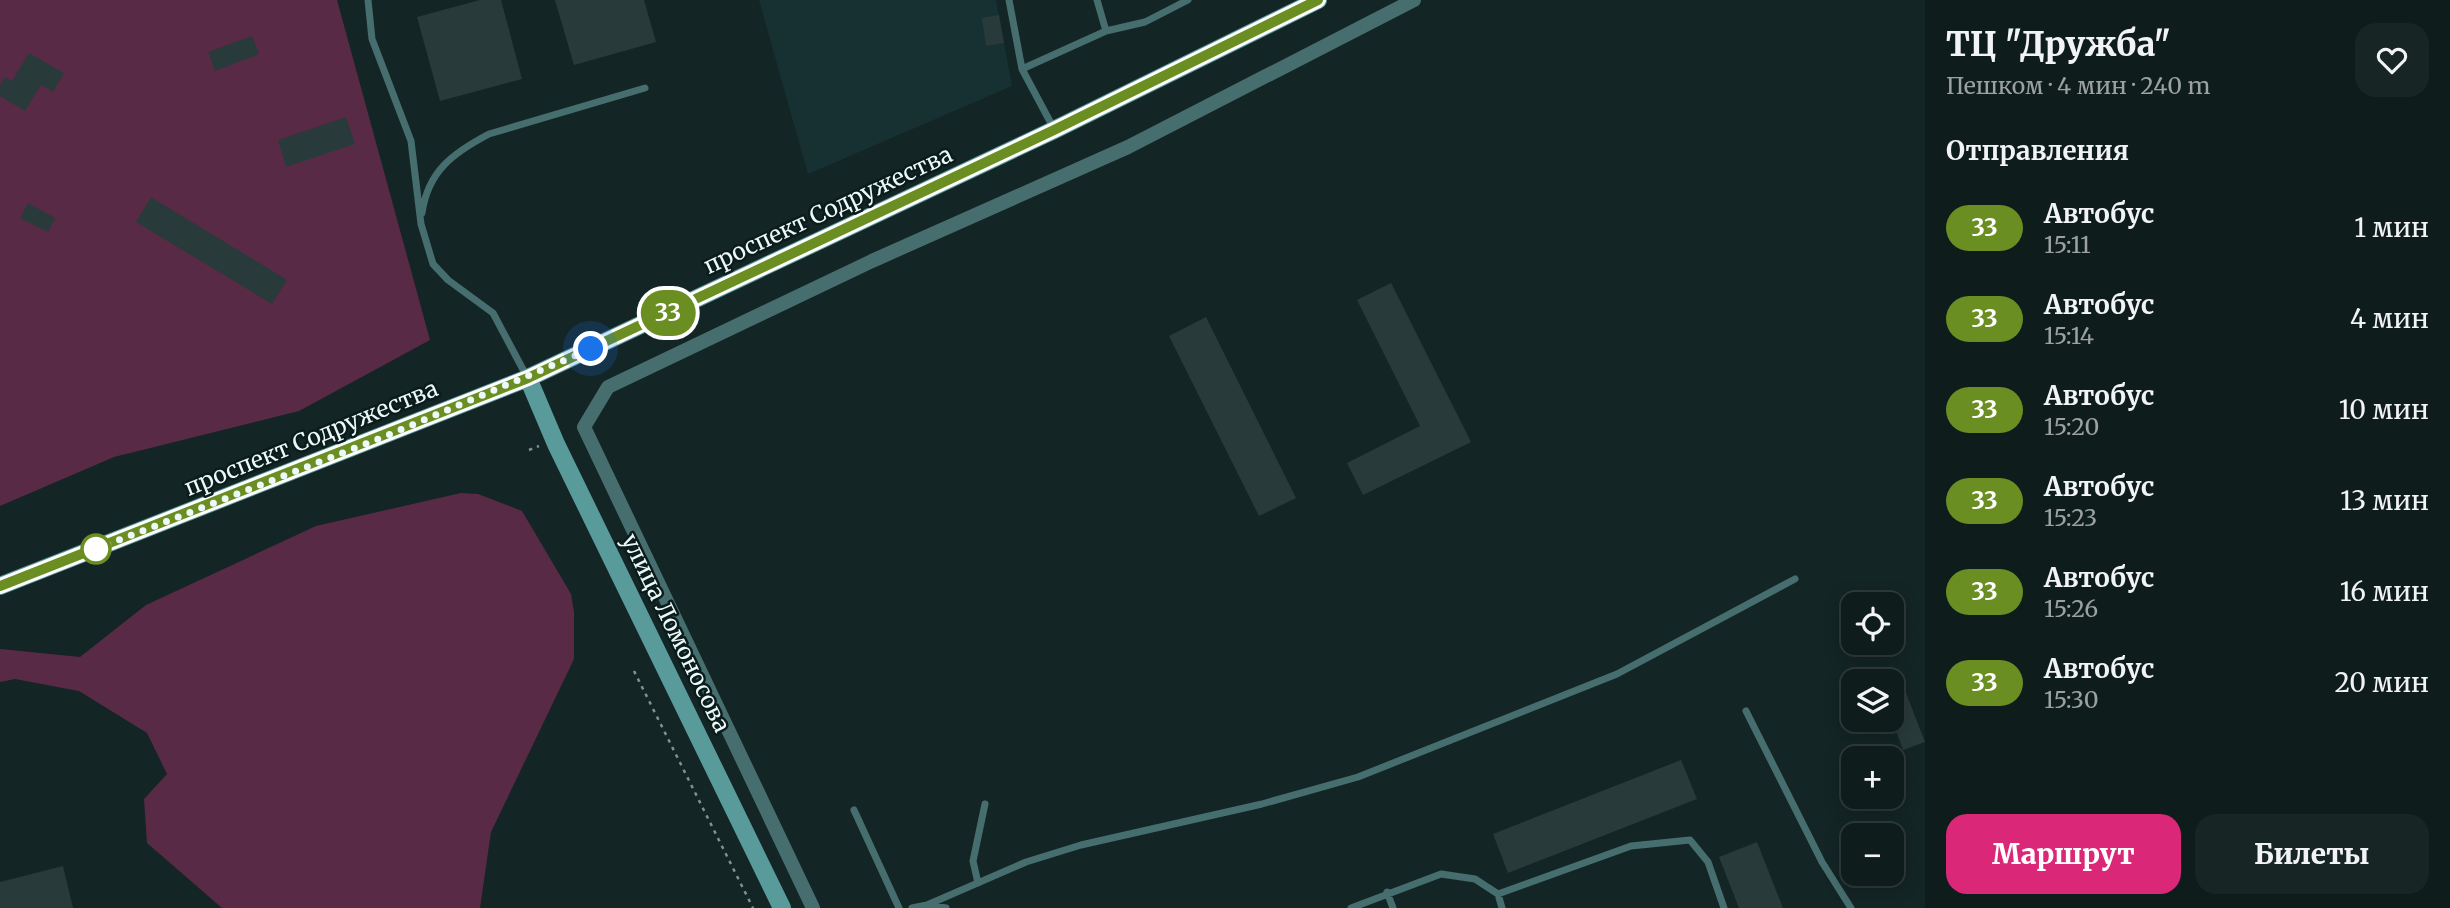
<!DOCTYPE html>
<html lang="ru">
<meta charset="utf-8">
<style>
:root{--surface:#0f1c1c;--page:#182525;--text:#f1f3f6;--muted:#9ba1a3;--line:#2f3a3b;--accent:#db2777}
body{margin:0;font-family:Merriweather,serif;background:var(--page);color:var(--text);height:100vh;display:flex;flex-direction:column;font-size:26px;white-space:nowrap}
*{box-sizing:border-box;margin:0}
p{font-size:23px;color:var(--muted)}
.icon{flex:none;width:38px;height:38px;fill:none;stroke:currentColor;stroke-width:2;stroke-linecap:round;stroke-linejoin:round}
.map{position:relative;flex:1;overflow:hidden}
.details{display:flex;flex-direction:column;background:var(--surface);width:525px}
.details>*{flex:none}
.badge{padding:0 14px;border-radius:23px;font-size:24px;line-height:46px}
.buttons{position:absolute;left:1841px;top:592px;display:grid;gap:14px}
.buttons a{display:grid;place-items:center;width:63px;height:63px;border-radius:14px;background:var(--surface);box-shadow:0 4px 18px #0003,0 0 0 2px var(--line);font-size:35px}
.you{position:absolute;width:35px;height:35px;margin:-18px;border:5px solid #fff;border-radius:50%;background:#1a73e8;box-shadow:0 0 0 10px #1a73e833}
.map>.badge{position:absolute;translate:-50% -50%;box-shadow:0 0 0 4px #fff}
h2{padding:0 21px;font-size:26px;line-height:63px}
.round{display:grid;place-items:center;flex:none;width:74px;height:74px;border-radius:21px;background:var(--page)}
.overview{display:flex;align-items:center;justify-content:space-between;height:119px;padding:0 21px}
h1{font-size:33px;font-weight:800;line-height:52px}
.button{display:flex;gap:14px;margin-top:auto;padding:14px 21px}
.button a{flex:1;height:80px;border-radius:21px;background:var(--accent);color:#fff;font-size:28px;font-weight:800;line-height:80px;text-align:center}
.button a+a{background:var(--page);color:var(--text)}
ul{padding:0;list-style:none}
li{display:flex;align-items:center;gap:21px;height:91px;padding:0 21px}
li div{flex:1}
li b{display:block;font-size:26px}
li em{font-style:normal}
li .badge{min-width:77px;font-weight:700;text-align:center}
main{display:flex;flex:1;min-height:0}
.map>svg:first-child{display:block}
.built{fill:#173132}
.green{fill:#592a45}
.building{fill:#293a3a}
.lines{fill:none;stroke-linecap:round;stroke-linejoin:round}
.path{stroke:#829090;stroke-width:2.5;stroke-dasharray:3.5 5;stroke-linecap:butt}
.lane{stroke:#476e6f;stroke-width:7}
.street{stroke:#476e6f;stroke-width:14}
.secondary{stroke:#599a9b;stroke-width:18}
.line-casing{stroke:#fff;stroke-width:16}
.line{stroke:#6b8e23;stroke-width:10}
.walk{stroke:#edf8f8;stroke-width:7;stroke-dasharray:0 12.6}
.stop-dot{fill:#fff;stroke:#6b8e23;stroke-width:3.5}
.labels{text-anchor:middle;stroke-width:5;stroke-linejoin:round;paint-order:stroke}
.street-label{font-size:23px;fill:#edf8f8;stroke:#0b1c1c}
</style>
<main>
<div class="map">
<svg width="1925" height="908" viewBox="0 0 1925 908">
<rect width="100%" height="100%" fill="#142525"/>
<path class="built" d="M759 0H996L1012 86 808 174Z"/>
<path class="green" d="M0 0H337L430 340 299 411 114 457 0 506Z
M461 493 478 494 522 511 571 594 574 612V659L491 832 480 908H222L147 843 144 799 167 774 147 733 79 691 15 679 0 682V649L80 657 146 605 316 526Z"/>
<path class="building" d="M480 0H501L522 79 440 101 417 17Z
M555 0H644L656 42 574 65Z
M999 15 1004 43 986 46 982 18Z
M252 36 259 54 215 71 208 52Z
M29 53 64 73 53 92 41 85 25 111 0 96V85L5 77 12 81Z
M346 117 355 144 286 167 278 140Z
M151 197 287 280 272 304 136 222Z
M28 203 55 218 48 232 20 218Z
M1391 283 1471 442 1363 495 1347 463 1420 426 1357 300Z
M1206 317 1296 498 1259 516 1169 336Z
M1901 680 1925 742 1903 750 1892 720V684Z
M1681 760 1697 799 1508 873 1493 834Z
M1757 842 1783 908H1739L1719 857Z
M63 866 73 908H0V882Z"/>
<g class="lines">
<path class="path" d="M529 450 539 446
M634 671 753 908"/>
<path class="lane" d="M368 0 372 39 411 141 421 224 433 264 448 280 493 313 527 377
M1009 0 1022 69 1054 129
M1097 0 1106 31
M1022 69 1106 31 1145 22 1188 0
M422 213C428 171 453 153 489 134L645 88
M1746 711 1822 862 1851 908
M854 810 899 908
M978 883 973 861 985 804
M1387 892 1393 908
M1498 894 1631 846 1690 840 1708 862 1724 908
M927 905 1026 862 1081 845 1262 804 1358 777 1617 674 1795 579
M912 908 927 905 946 908
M1351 908 1441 874 1475 879 1498 894 1502 908"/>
<path class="street" d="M813 908 584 427 608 387 872 261 1128 147 1414 0"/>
<path class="secondary" d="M528 378 556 444 782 908
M0 586 528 378 1054 130 1318 0"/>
</g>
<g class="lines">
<g class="line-casing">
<path id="line" d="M0 586 528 378 1054 130 1318 0"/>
</g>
<use href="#line" class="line"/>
<path class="walk" d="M96 549 386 436 591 349"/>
</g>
<circle class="stop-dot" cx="96" cy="549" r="14"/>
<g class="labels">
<g class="street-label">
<text transform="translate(828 210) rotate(-25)" y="8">проспект Содружества</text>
<text transform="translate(311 438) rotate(-22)" y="8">проспект Содружества</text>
<text transform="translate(676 633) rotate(64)" y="8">улица Ломоносова</text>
</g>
</g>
</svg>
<div class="buttons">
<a><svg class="icon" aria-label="locate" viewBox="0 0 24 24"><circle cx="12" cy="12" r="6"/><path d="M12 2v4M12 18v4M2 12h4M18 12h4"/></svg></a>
<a><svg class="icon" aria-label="layers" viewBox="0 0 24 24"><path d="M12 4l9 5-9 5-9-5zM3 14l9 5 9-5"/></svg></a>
<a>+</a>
<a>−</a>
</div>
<div class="you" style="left:591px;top:349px"></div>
<b class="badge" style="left:668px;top:313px;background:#6b8e23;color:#fff">33</b>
</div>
<section class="details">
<div class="overview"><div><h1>ТЦ &quot;Дружба&quot;</h1><p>Пешком · 4 мин · 240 m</p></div><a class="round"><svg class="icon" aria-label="heart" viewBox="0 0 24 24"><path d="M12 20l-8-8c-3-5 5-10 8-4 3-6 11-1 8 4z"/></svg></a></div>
<h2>Отправления</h2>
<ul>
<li><span class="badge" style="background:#6b8e23;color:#fff">33</span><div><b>Автобус</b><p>15:11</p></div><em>1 мин</em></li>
<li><span class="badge" style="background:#6b8e23;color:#fff">33</span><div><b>Автобус</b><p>15:14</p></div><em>4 мин</em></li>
<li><span class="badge" style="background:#6b8e23;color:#fff">33</span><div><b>Автобус</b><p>15:20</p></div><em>10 мин</em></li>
<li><span class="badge" style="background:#6b8e23;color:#fff">33</span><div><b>Автобус</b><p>15:23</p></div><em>13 мин</em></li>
<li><span class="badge" style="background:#6b8e23;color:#fff">33</span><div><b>Автобус</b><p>15:26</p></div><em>16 мин</em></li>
<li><span class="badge" style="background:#6b8e23;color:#fff">33</span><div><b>Автобус</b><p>15:30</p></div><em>20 мин</em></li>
</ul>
<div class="button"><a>Маршрут</a><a>Билеты</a></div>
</section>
</main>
